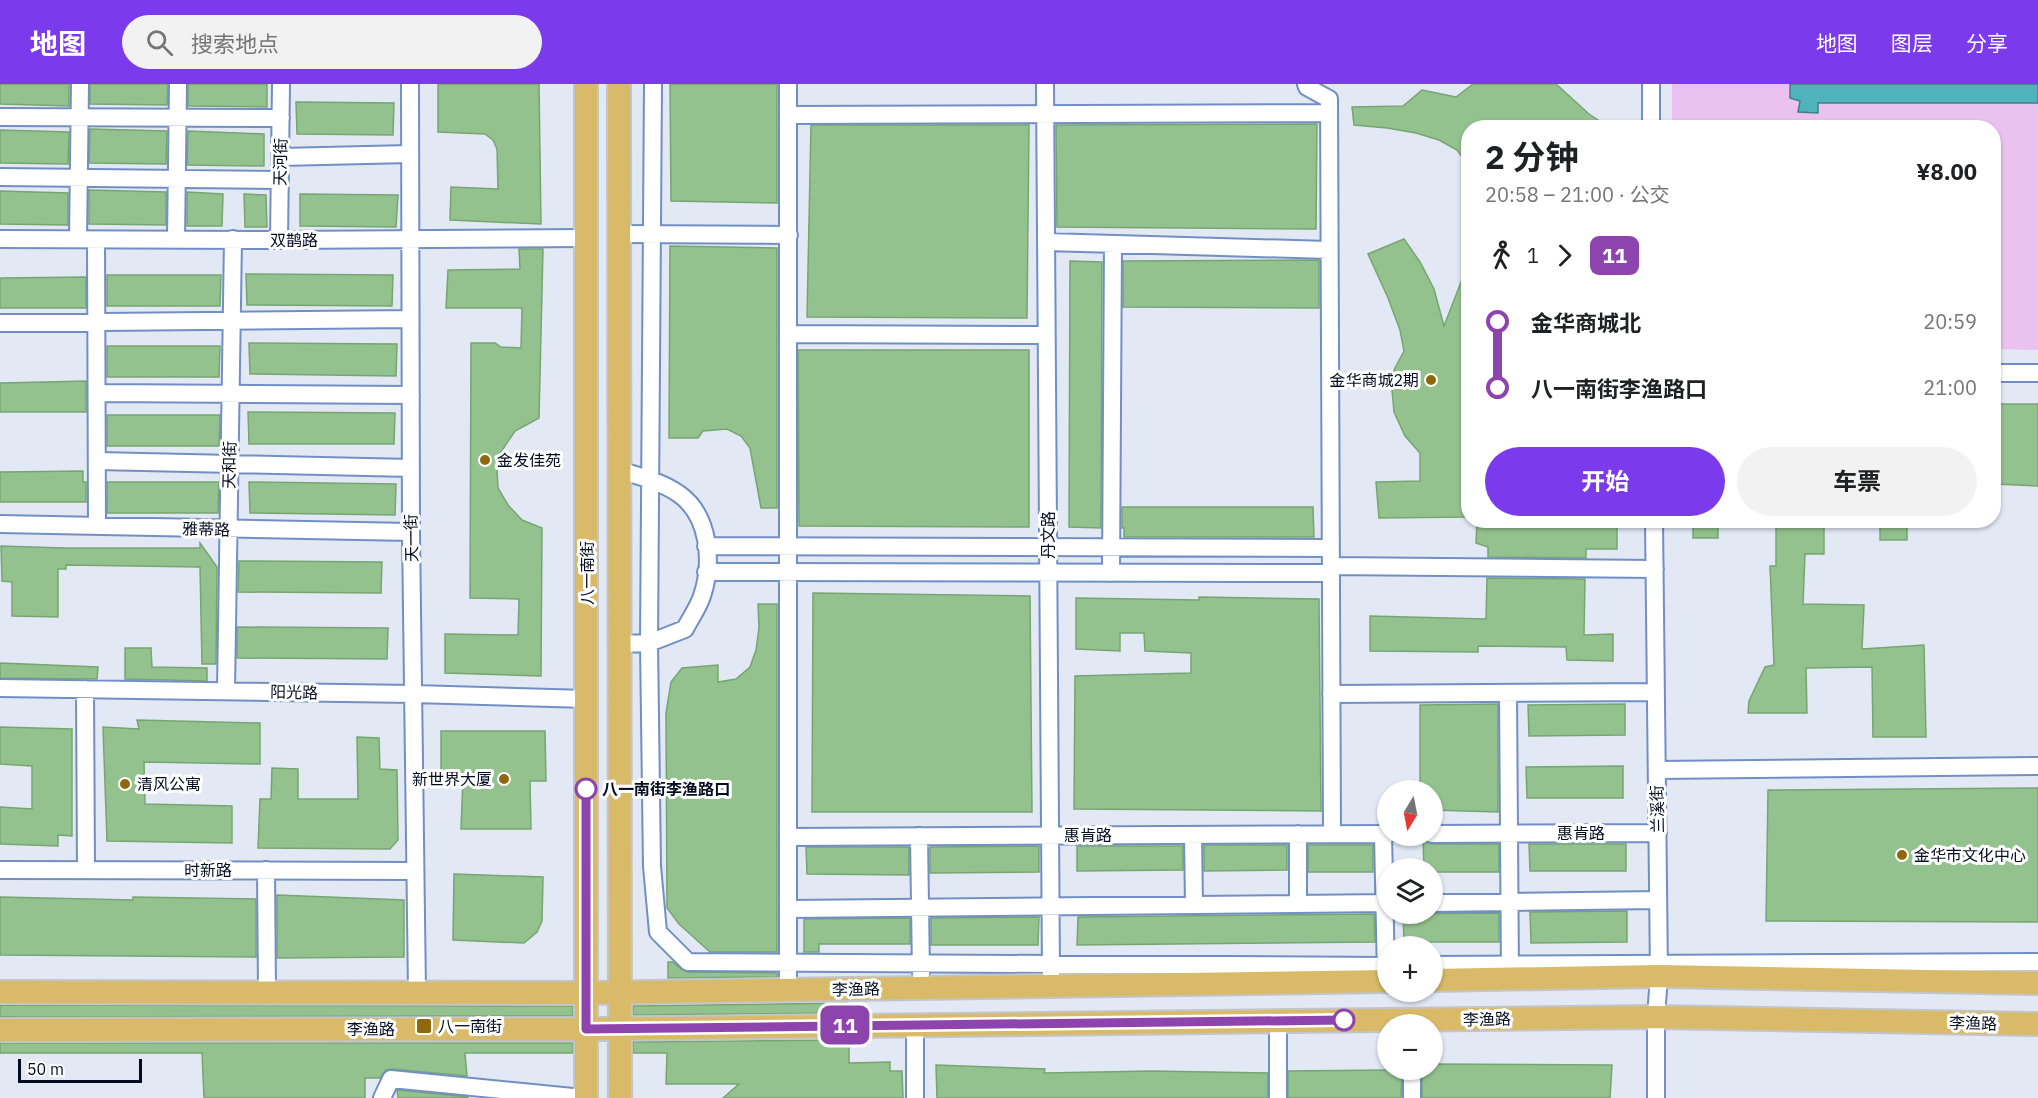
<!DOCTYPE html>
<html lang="zh">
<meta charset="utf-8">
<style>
:root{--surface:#fff;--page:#f2f2f2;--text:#202124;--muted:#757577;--accent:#7c3aed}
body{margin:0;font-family:"IBM Plex Sans","Noto Sans SC",sans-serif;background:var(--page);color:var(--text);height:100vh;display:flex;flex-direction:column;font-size:22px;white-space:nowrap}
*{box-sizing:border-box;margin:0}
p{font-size:20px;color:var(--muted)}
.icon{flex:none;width:33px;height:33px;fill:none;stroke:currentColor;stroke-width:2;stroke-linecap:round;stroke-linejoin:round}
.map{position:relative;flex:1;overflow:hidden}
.drawer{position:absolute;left:1461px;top:36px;width:540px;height:408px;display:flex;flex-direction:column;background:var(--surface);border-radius:24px;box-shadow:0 2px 4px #0004}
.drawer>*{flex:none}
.badge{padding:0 12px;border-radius:9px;font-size:21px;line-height:39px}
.needle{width:39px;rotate:190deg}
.fabs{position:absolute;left:1377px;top:696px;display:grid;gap:12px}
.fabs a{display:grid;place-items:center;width:66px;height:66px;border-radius:50%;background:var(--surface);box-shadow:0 2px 4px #0004;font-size:30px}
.scale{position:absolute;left:18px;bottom:15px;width:124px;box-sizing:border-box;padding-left:6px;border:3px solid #040c20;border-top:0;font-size:16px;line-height:21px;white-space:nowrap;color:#040c20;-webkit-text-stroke:4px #fff;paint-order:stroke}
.map>.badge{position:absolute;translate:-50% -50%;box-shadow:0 0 0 3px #fff}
.legs{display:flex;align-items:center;gap:9px;height:66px;padding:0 24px;font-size:20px}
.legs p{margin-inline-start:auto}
.overview{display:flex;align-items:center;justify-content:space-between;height:102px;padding:0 24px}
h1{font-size:33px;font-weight:700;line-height:45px}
.button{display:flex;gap:12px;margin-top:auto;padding:12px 24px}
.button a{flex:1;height:69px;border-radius:36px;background:var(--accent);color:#fff;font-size:24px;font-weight:700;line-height:69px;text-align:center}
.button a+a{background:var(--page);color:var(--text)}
ul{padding:0 24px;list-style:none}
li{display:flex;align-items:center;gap:21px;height:66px;font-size:22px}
li i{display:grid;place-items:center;width:9px;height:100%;margin:0 8px;background:currentColor}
li i::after{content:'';width:15px;height:15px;margin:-8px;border:4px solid;border-radius:50%;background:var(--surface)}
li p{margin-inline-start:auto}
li:first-child i{background:linear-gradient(#0000 50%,currentColor 0)}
li:last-child i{background:linear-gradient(currentColor 50%,#0000 0)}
header{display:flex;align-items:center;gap:36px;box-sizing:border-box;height:84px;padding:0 30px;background:var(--accent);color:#fff}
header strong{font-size:28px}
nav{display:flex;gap:33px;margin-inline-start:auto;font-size:21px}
.search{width:420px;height:54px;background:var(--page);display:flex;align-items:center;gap:15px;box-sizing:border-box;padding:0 21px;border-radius:33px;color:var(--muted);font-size:22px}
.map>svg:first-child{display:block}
.green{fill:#eac1ef}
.water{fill:#4fb3bb;stroke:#38818c;stroke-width:1.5}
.building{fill:#94c28f;stroke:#77a572;stroke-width:1.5}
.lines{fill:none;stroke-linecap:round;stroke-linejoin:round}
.minor-casing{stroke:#728fc4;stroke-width:20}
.major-casing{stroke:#c3c5c9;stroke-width:26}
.minor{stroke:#fff;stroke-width:16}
.major{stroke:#d9ba68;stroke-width:22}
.line-1-casing{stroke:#fff;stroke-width:14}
.line-1{stroke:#8e44ad;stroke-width:9}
.poi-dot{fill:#8e680c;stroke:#fff;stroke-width:2}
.stop-1-dot{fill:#fff;stroke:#8e44ad;stroke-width:3}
.labels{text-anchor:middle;stroke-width:6;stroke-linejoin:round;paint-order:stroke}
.street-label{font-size:16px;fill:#040c20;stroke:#fff}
.poi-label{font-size:16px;fill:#040c20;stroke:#fff;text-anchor:start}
.stop-label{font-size:16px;font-weight:bold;fill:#040c20;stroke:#fff;text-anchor:start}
</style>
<header>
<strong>地图</strong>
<div class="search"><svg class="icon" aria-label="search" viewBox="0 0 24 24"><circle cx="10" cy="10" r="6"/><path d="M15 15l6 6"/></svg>搜索地点</div>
<nav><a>地图</a><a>图层</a><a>分享</a></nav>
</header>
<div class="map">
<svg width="2038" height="1014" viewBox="0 0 2038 1014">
<rect width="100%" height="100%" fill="#e2e9f5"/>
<path class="green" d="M1672 0H2038V266L1994 265V44L1672 43Z"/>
<path class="water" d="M1790 0H2038V19H1818V29L1798 28 1800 17 1790 14Z"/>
<path class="building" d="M0 0H69V22L0 20Z
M90 0H168L167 21 90 20Z
M188 0H267V23L188 22Z
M438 0H539L541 140 450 136 451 103 498 105 497 65 493 56 485 50 438 48Z
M670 0H777V119L671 117Z
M1473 0H1556L1589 30 1610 44H1468V81L1457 66 1439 56 1416 49 1387 44 1354 41 1352 23 1403 22 1422 6 1456 13Z
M296 18 394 19 393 51 297 50Z
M1317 40 1316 145 1057 143 1056 41Z
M811 41H1029L1027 234 807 233Z
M90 45 167 47 166 80 89 79Z
M0 46 69 48 68 80 0 79Z
M188 47 264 50V82L187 81Z
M89 106 166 108V141L89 140Z
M0 107 68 109V141L0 140Z
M187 108 223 110 222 142H187Z
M244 110 266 111 267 143H245Z
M300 110 398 111 396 143 300 142Z
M1404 155 1420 178 1434 205 1444 242 1468 180V433L1379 434 1376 398 1420 397V369L1405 352 1394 328 1392 306 1394 286 1404 267 1400 246 1388 214 1368 170Z
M670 162 777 164V424H761L750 364 741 352 727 345 703 347 698 354H669Z
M519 165H543L539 334 515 347 501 368 497 385 498 404 508 421 522 436 542 444 541 592 445 589V550L518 551 519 515 470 514 471 259H495L501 263 521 264 522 224H446L448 186 520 185Z
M1319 176V224L1123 223V177Z
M1070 177 1102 178 1101 444 1069 443Z
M246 190 393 191 392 222 247 221Z
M107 191H221L220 222H107Z
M86 193V224H0V194Z
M249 259 397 260 396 292 250 290Z
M107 262H220L219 293H107Z
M798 266H1029V443L799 442Z
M86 297V328H0V299Z
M1994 320H2038V402L1994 400Z
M248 328 395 329 394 360H249Z
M107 331H220L219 362H107Z
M83 387V398H86V418H0V388Z
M107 398H219L218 429H107Z
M249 398 396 400 395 431 250 429Z
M1122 423H1313L1314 453H1124V444H1122Z
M1477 436H1617V465H1586V474L1488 473V463L1476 459Z
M1693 436H1718V454H1693Z
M1776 436H1824V470H1805L1803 520 1864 521 1862 565 1924 561 1926 653H1873L1872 583 1806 584 1807 629H1748L1749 617 1765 583 1774 581 1770 482H1776Z
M1880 436H1907V456H1880Z
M200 459 217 483 216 580H202L200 483 66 481V485H58V533L12 532V498L2 497 1 462 65 464H200Z
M239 477 382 478 381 509 238 508Z
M1487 494 1585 495 1584 551 1613 550V577L1567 576 1566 563 1478 562V568L1370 567V532L1486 535Z
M813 509 1030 512 1032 728H812Z
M1199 513 1319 515 1321 727 1074 725 1075 592 1191 589V569L1145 567 1144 549H1120V567L1076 565V514L1199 516Z
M758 520H777V868H710L679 840 667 824 666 629 671 598 682 584 718 581V598L736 595 750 583 756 566 759 544Z
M237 543 388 544 387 575 237 574Z
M125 564H151L152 583 207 584V597L125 595Z
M0 579 98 583 97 595 0 594Z
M1498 620V728L1432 726V706H1420V621Z
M1625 620V651L1529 652 1528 621Z
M137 636 260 639V680L144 678 145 720 232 722V759L107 757 103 643 139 645Z
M0 643 72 645V752L58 751V762L0 760V723L32 725V682L0 680Z
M441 647H545L546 697H530L531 745H461L463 694 441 692Z
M357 653 379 654 380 685 397 686 398 756 390 765 258 764 260 715H271L272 684 298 685V715H358Z
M1623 682V714H1527L1526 683Z
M2038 704V838L1766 837 1768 706Z
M1423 756 1432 760H1499V788H1432V784H1424Z
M1529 760H1626V787H1530Z
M1204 761H1287V786L1204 787Z
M1308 761H1373V788H1308Z
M1039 762V788L930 789V763Z
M1077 762H1183V786L1077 787Z
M806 763H909V791L807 790Z
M454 790 543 793 542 837 537 848 524 859 453 856Z
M277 811 404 816V873L277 874Z
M0 813 133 816V813L256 815V873L0 871Z
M1627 827V858L1531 859 1530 828Z
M1499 829V858H1404L1403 830Z
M1374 830 1375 858 1077 861 1078 833Z
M1039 833 1038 861H931V834Z
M910 834V860H819V868H804V835Z
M668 878H673L681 885 688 888 777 889V893L668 894Z
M848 919V929L633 931V922Z
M0 921 573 922V932L0 933Z
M849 956V979L890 978V987H902L903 1014H723L739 1000H666L667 969H633V958Z
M0 959H573V969H465L467 992 392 985 386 986 380 994H365V1014H204L202 969H0Z
M1432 980 1612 981 1610 1014H1422V986H1432Z
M936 981 1045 985 1044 989 1152 987 1268 989V1014H937Z
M1388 986H1402L1401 1014H1288V987Z
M397 1006 468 1013V1014H398Z"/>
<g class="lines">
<g class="minor-casing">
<path id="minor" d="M410 0 411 448 417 908
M653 0 649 559 652 782 658 848 688 878 1388 882
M1045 0 1051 890
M1306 0 1307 3 1329 15 1332 750
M1651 0V44
M788 31 1329 29
M0 33 281 34
M280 73 410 70
M0 93 280 96
M619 150 789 151
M0 155 279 156 587 154
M78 155 80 0
M176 155 178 0
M96 156 97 442
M279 156 281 0
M1046 158 1329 166
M0 239 410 235
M789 250 1046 251
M1994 289H2038
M97 309 411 311
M97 377 411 384
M619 386C639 392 662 398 679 410 710 432 713 479 702 512 698 524 690 535 685 545L649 559 619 560
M1654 436 1659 892 1656 933V1014
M0 440 411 448
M706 462 1330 464
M1331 482 1655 485
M706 488 1331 489
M1111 489 1113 160
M0 604 414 610 587 615
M85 605 86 786
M226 607 233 155
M1508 609 1510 890
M1331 610 1656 608
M1657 686 2038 682
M1298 750V820
M1383 750 1386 893
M1432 750 1658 749
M1193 751 1194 821
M919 752 921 890
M789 753 1388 750
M0 786 415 787
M266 786 267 907
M1432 819 1657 816
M789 825 1388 819
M1432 881 2038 878
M788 906V0
M915 940V1014
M1412 986V1014
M382 1014 391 995 583 1014
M1278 1014V937"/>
</g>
<g class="major-casing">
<path id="major" d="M619 0 620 1014
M1432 896 1659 892 2038 899
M0 908 585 909 1388 897
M0 946 586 945 1656 933 2038 940
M586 1014V0"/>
</g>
<use href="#minor" class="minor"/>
<use href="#major" class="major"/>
</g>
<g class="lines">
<g class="line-1-casing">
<path id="line-1" d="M586 705V945L1344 936"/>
</g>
<use href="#line-1" class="line-1"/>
</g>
<g class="poi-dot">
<circle cx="1431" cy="296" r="6"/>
<circle cx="485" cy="376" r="6"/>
<circle cx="504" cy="695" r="6"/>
<circle cx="125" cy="700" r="6"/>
<circle cx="1902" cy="771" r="6"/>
<rect x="416" y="934" width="16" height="16" rx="3"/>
</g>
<g class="stop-1-dot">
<circle cx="586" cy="705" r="10"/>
<circle cx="1344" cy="936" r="10"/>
</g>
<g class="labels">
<g class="street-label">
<text transform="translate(280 78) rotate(-89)" y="6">天河街</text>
<text x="294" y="162">双鹊路</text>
<text transform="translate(229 381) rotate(-89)" y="6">天和街</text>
<text transform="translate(206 445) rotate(1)" y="6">雅蒂路</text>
<text transform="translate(1048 451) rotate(-90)" y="6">丹文路</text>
<text transform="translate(411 454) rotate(-91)" y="6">天一街</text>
<text transform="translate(587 489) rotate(-90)" y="6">八一南街</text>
<text transform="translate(294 608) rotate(1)" y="6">阳光路</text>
<text transform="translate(1657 725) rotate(-91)" y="6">兰溪街</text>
<text x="1581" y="755">惠肯路</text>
<text x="1088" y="757">惠肯路</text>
<text x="208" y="792">时新路</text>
<text transform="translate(856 905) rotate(-1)" y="6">李渔路</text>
<text transform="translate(1487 935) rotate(-1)" y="6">李渔路</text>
<text transform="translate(1973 939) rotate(1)" y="6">李渔路</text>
<text x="371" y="951">李渔路</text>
</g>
<g class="poi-label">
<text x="1419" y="302" text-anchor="end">金华商城2期</text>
<text x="497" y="382">金发佳苑</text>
<text x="492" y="701" text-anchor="end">新世界大厦</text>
<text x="137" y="706">清风公寓</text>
<text x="1914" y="777">金华市文化中心</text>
<text x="438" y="948">八一南街</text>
</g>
<g class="stop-label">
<text x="602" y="711">八一南街李渔路口</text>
</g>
</g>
</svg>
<div class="fabs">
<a><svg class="needle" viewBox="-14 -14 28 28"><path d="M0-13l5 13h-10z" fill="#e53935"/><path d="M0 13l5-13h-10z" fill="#757577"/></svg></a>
<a><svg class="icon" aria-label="layers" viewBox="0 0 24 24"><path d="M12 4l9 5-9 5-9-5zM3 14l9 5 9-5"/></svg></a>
<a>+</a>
<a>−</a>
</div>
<div class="scale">50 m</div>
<b class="badge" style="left:845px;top:941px;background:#8e44ad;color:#fff">11</b>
<section class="drawer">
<div class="overview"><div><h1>2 分钟</h1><p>20:58 – 21:00 · 公交</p></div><b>¥8.00</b></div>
<div class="legs"><svg class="icon" aria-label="walk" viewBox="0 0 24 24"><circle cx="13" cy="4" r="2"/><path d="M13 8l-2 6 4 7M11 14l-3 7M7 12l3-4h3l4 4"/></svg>1<svg class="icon" aria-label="forward" viewBox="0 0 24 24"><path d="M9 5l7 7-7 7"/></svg><b class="badge" style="background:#8e44ad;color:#fff">11</b></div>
<ul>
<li><i style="color:#8e44ad"></i><b>金华商城北</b><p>20:59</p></li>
<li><i style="color:#8e44ad"></i><b>八一南街李渔路口</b><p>21:00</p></li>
</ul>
<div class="button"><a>开始</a><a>车票</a></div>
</section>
</div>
